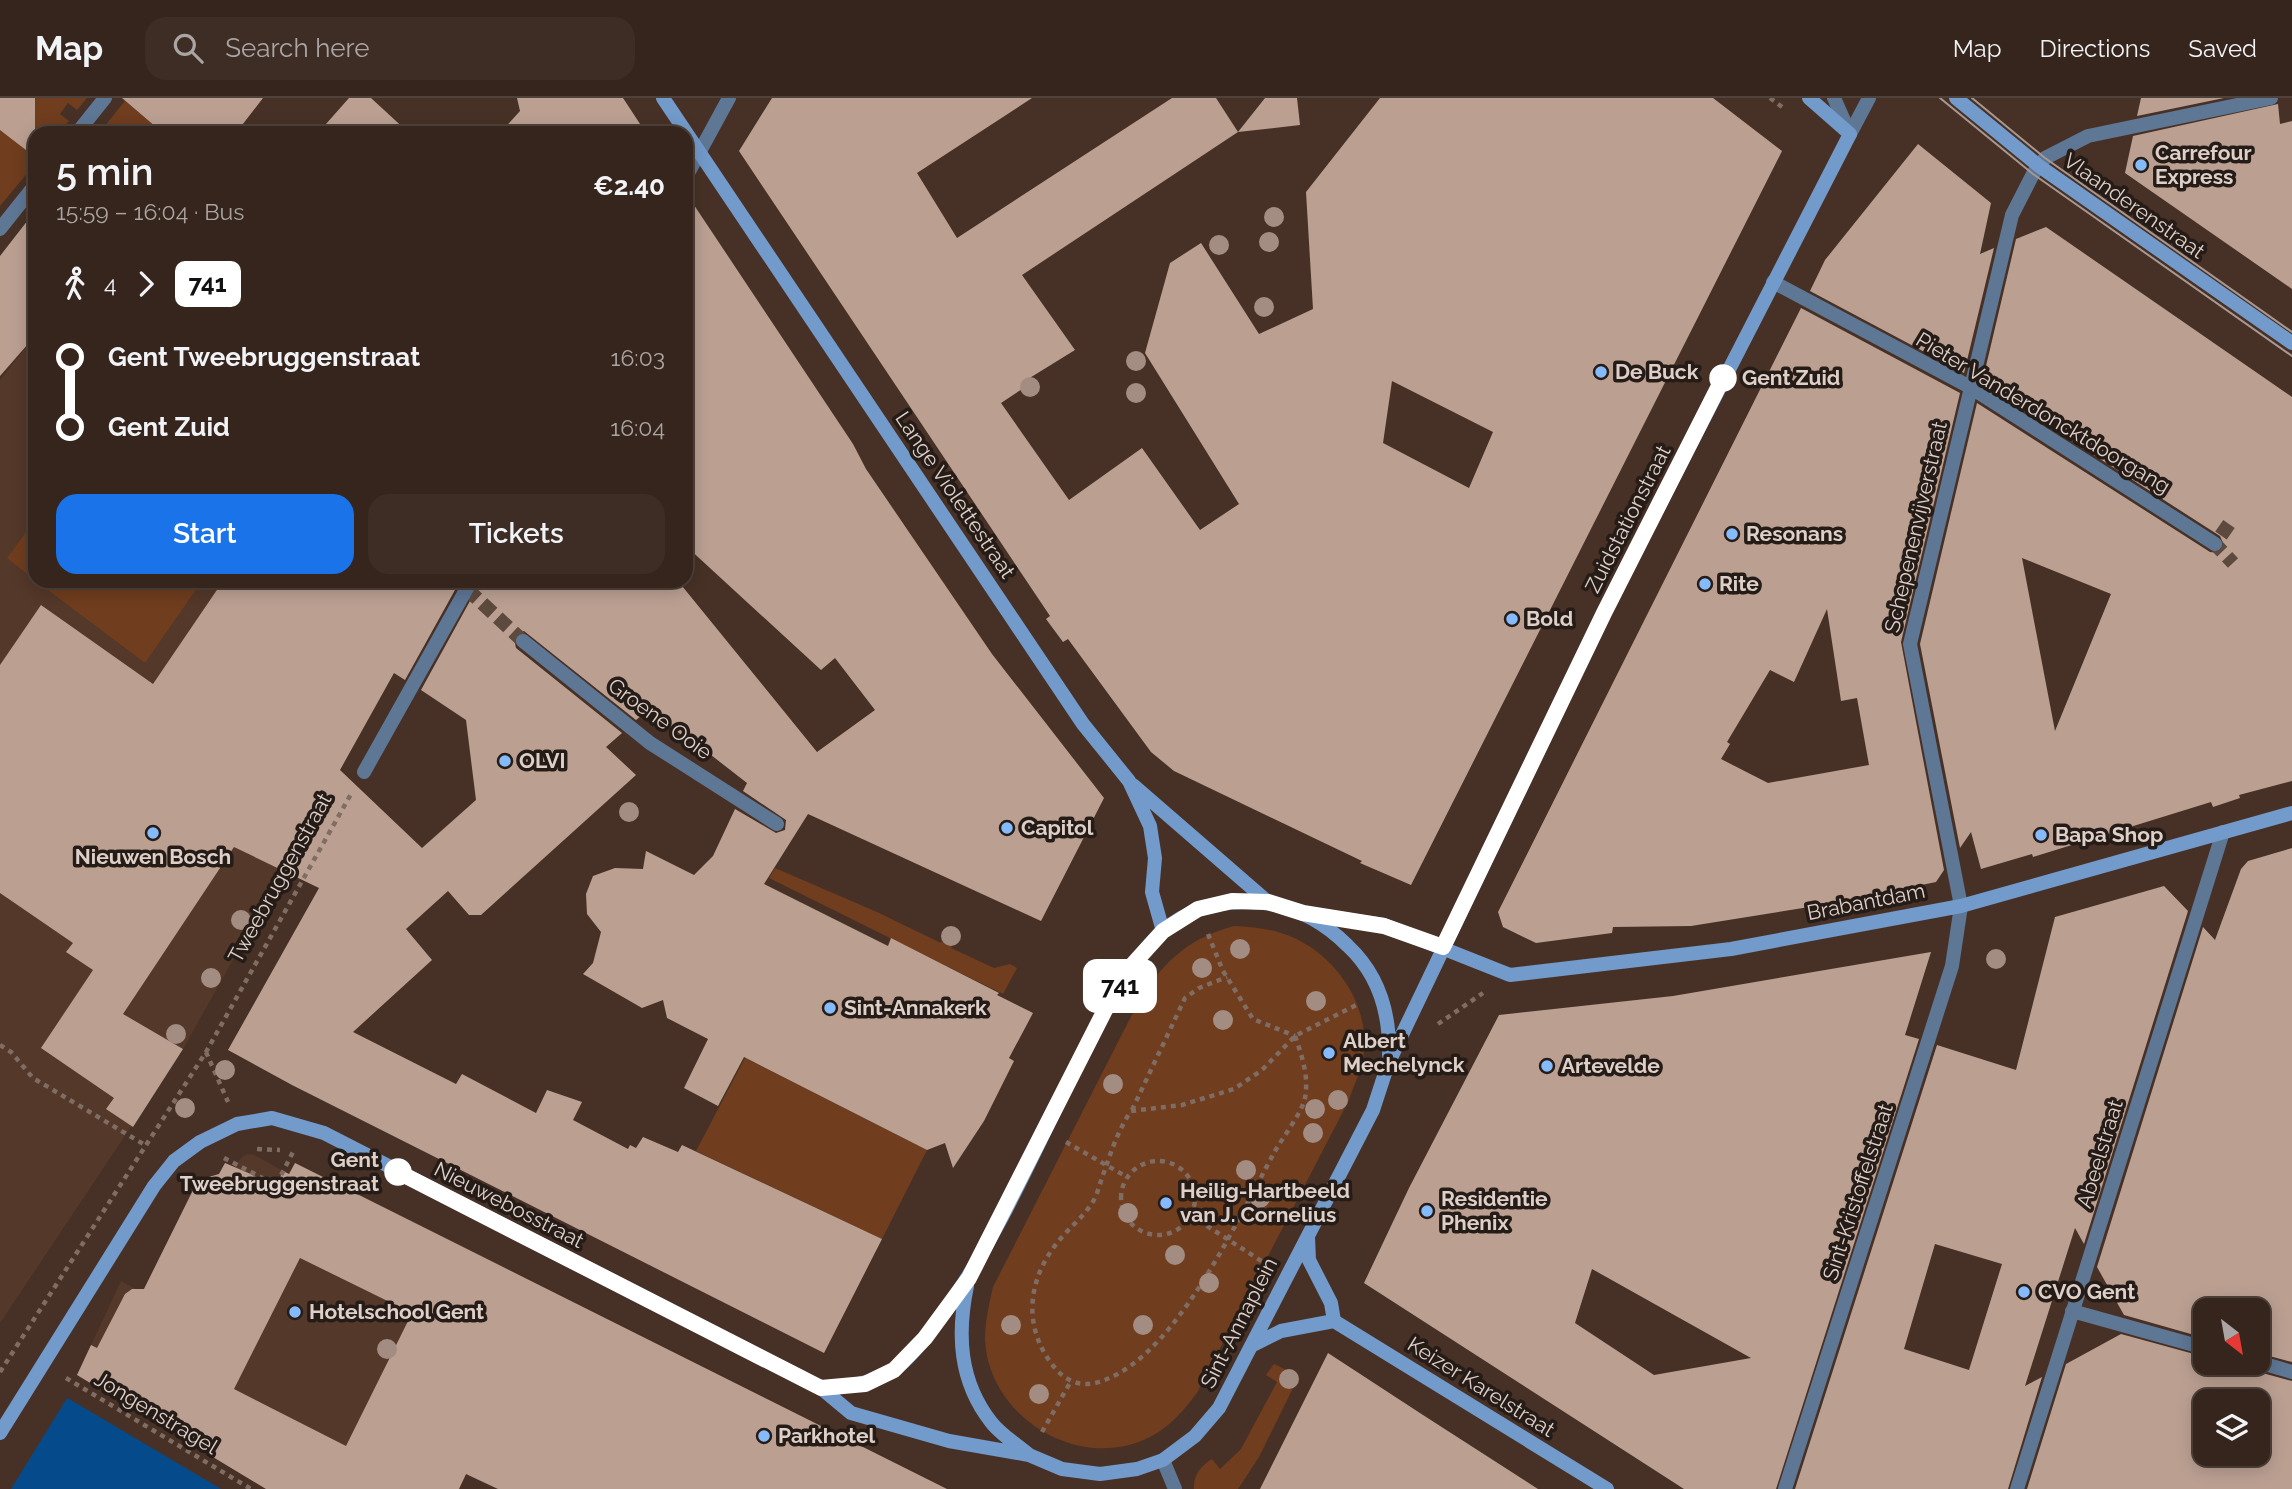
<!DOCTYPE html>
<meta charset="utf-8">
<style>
:root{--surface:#35251c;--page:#3d2d25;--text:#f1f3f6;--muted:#aaa5a3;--line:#4f423b;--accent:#1a73e8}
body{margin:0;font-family:Raleway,sans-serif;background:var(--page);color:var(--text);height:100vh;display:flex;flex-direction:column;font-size:26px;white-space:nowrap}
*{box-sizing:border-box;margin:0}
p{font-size:23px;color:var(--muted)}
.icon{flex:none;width:38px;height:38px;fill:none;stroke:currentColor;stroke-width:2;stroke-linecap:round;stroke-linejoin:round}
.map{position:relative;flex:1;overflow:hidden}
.panel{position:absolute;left:28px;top:28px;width:665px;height:462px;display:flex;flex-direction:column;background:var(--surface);border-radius:21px;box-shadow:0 4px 18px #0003,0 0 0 2px var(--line)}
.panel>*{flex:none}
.badge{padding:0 14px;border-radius:10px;font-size:24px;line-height:46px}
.needle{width:46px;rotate:149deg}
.controls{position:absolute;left:2193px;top:1200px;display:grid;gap:14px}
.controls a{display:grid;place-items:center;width:77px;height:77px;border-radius:14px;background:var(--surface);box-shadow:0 4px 18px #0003,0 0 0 2px var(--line);font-size:35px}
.map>.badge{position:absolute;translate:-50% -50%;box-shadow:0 0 0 4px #fff}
.legs{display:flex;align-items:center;gap:10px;height:77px;padding:0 28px;font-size:23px}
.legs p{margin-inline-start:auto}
.headline{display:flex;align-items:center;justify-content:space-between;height:119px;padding:0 28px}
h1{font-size:38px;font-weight:600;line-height:52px}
.primary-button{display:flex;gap:14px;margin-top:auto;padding:14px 28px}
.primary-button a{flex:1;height:80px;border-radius:21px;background:var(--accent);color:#fff;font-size:28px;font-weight:600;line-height:80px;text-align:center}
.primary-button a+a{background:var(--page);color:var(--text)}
ul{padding:0 28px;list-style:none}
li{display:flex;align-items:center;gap:24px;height:70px;font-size:26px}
li i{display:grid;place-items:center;width:10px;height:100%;margin:0 9px;background:currentColor}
li i::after{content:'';width:18px;height:18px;margin:-9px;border:5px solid;border-radius:50%;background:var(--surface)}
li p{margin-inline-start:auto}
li:first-child i{background:linear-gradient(#0000 50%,currentColor 0)}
li:last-child i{background:linear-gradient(currentColor 50%,#0000 0)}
header{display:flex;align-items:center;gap:42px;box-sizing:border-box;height:98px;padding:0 35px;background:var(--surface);border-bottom:2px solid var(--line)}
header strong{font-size:33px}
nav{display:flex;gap:38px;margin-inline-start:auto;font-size:24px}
.search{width:490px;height:63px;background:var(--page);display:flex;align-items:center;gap:18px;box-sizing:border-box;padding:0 24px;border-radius:21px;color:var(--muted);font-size:26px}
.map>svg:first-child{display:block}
.built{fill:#543829}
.green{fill:#703d1e}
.water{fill:#054b8b}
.pier{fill:#473126}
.building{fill:#bba092;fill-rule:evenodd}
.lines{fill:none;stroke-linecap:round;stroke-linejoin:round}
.street-tunnel{stroke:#5e493e;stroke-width:14;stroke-dasharray:14 7;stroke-linecap:butt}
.path{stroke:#7f6c63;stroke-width:4.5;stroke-dasharray:5 5;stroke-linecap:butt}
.lane{stroke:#5e7795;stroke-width:14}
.street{stroke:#5e7795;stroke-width:14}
.secondary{stroke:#729aca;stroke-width:14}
.tram{stroke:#a99890;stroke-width:2}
.tree{fill:#a38c81}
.line-1-casing{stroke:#fff;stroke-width:16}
.line-1{stroke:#fff;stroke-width:10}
.poi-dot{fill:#85bbfb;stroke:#261c17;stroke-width:2.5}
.stop-1-dot{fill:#fff;stroke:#fff;stroke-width:3.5}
.labels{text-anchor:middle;stroke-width:7;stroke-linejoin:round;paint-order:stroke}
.poi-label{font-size:21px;font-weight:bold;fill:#ded0c9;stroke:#261c17;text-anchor:start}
.street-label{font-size:21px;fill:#ded0c9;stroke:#261c17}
.stop-label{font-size:21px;font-weight:bold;fill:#ded0c9;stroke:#261c17;text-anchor:start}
</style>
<header>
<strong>Map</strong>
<div class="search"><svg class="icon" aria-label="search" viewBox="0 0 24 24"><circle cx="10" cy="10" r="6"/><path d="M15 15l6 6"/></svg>Search here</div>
<nav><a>Map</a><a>Directions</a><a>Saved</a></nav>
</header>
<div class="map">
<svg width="2292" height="1391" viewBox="0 0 2292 1391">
<rect width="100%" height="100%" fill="#473126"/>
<path class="built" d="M35 238V483H445L183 951 0 1225V282Z
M247 1056 254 1057 289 1076 295 1065 506 1170 475 1234 479 1353 459 1391H266L77 1277 121 1183 142 1194 197 1085 215 1083 225 1065 235 1069 241 1060Z"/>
<path class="green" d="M36 0H87L77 12 68 5 60 16 69 23 59 35 32 37 23 50 35 59V66L0 108V32L7 37Z
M125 3 155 28 150 35H99Z
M35 422V482L7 460Z
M36 483H202L145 565Z
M775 770 877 814 941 845 945 837 955 841 951 850 994 870 1010 866 1017 870 1003 896 769 780Z
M1234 828C1254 829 1274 831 1292 839 1338 859 1372 910 1363 961 1360 975 1353 989 1349 1002L1197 1295C1184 1312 1170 1329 1150 1339 1080 1375 989 1320 985 1242 985 1224 989 1206 993 1189L1142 897C1168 860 1190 840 1234 828Z
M745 960 927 1052 882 1141 696 1053Z
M1274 1266 1299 1278 1259 1359 1238 1391H1194C1193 1377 1201 1368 1212 1361L1220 1371 1241 1351 1277 1284 1266 1277Z"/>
<path class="water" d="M0 1260 221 1391H0Z"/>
<path class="pier" d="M0 1257 69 1297 11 1391H0Z"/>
<path class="building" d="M0 0H35V59L0 32Z
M122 0H263L236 35H163Z
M349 0H371L409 35H318Z
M517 0H623L646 35H500L520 13Z
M772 0H1032L917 75 957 140 1172 0H1216L1238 34 1022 177 1075 252 1028 281 1031 285 1001 305 1069 402 1142 350 1200 432 1239 406 1145 255 1170 165 1201 145 1259 236 1313 211 1306 94 1380 0H1713L1782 53 1411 787 1360 765 1362 763 1174 673 1151 654 1068 541 1063 544 1046 521 1050 518 739 53ZM1392 283 1493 334 1469 390 1383 345Z
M1265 0H1297L1300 27 1238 34Z
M2141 0H2224L2137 18Z
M2278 6 2280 26 2292 23V191L2125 75 2133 38Z
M1918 46 1991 105 1980 156 1994 150 1964 275 1810 193 1825 162Z
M686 95 853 346 866 371 992 556 1104 700 1041 823 808 716 764 786 888 848 891 840 999 895 997 897 1033 915 1009 960 1014 963 984 1023 953 1070 945 1045 927 1052 744 959 718 1008 684 990 708 941 667 920 663 902 642 910 583 876 593 865 601 834 587 816 586 796 593 778 615 770 643 771 646 753 694 777 713 758 735 711 776 735 785 732 786 722 743 693 747 685 711 657 647 613 636 622 524 533 516 536 514 541 516 550 622 635 606 649 636 677 481 817H469L448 793 406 831 432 862 353 934 456 986 462 976 536 1015 547 992 582 1004 573 1022 628 1051 630 1047 636 1050 643 1039 678 1054 682 1047 882 1141 824 1255 292 987 228 952 319 790 234 749 123 916 183 951 133 1029 106 1011 114 1000 41 950 93 872 66 854 73 845 0 795V567L41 507 153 586 223 483H460L405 582 394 575 340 672 422 750 476 702 466 622 421 592 481 483H678L817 654 875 612 835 560 821 572 686 448Z
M35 113V238L0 278V158Z
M2046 129 2292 299V683L2239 697 2240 700 2213 709 2211 704 2033 759 2032 756 1981 771 1971 734 1960 750 1920 546 1977 305 2210 454 2219 455 2224 447 2220 438 1982 285 2016 141ZM2022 460 2111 496 2055 633Z
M1801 210 1960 295 1901 544 1944 772 1936 784 1840 804 1691 828 1613 829 1612 835 1536 845 1503 829 1498 814ZM1827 511 1841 603 1857 600 1869 667 1768 685 1721 661 1730 646 1727 644 1770 572 1794 584Z
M2292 750V1264L2258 1255V1213H2205V1240L2124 1217 2097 1169 2203 829 2215 842 2241 771 2248 763Z
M2164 788 2188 813 2084 1146 2075 1130 2025 1288 2042 1279 2008 1391H1795L1937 947 2016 972 2055 819ZM1935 1146 2002 1166 1969 1272 1904 1251Z
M1931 854 1905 937 1919 941 1776 1391H1684L1364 1185 1409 1090 1499 917 1673 898ZM1592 1171 1751 1260 1654 1277 1575 1225Z
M225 1065 276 1087 283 1073 289 1076 295 1065 947 1391H498L466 1376 459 1391H266L77 1277 91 1247 97 1250 125 1196 132 1191H144L198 1082 219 1076ZM300 1160 412 1215 346 1348 234 1291Z
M2121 1236 2205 1259V1265H2249L2255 1273 2292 1283V1391H2027L2066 1266ZM2205 1304H2258V1356H2205Z
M1328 1255 1423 1317 1538 1391H1260Z"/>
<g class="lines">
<path class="street-tunnel" d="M2229 426 2215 446 2233 465
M467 491 523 543"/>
<path class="path" d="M1770 0 1786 12
M1208 836 1223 873 1253 921 1295 938
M1438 926 1483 895
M1295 938C1302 958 1309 978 1305 1000 1302 1015 1282 1040 1274 1055 1237 1122 1179 1252 1107 1281 1087 1290 1069 1287 1055 1270 1024 1233 1026 1187 1054 1149 1065 1133 1082 1121 1092 1105 1097 1098 1099 1088 1102 1080 1110 1057 1117 1034 1131 1013L1182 1007 1234 991 1262 972 1295 938 1358 906
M0 947 11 954 33 980 145 1047
M206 954 228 1004
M1132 1012 1185 900 1199 890 1227 879
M1066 1044 1127 1079
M257 1051 280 1052
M224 1060 276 1087 293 1054
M1121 1100a37 37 0 1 1 74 0a37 37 0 1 1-74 0Z
M1190 1117 1266 1166
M0 1274 206 954 351 696
M66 1280 251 1391
M1042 1334 1071 1283"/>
<path class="lane" d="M1834 0 1850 36"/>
<path class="street" d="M77 35 105 0
M1850 36 1869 0
M686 79 729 0
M0 131 35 87
M1773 184 1970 289 2215 446
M523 543 650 645 777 726
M364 674 471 483
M2072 1213 2205 1250
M2258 1264 2292 1274
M1163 1362 1175 1391
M1785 1391 1952 868 1961 808 1910 546 2012 117 2033 76 2045 60 2088 38 2271 0
M2017 1391 2223 734"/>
<path class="secondary" d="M663 0 1083 626 1129 683 1150 728 1155 760 1152 794 1163 833
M1956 0 2039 68 2292 245
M1133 687 1268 804
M1303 815 1384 827 1510 877 1731 851 1961 808 2292 715
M1308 1139 1309 1162 1331 1205 1334 1223
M967 1188C957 1236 959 1283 991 1324 1000 1336 1016 1346 1028 1356
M1253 1247 1281 1233 1334 1223 1607 1391
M821 1290C847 1288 869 1287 892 1273 911 1261 928 1236 941 1218 997 1142 1035 1051 1077 967 1100 921 1123 870 1162 834 1185 812 1218 803 1250 804 1288 805 1321 821 1348 848 1379 877 1390 916 1389 957
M0 1335 154 1088 174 1063 200 1044 237 1026 272 1020 324 1035 821 1290 851 1315 949 1343 1029 1357 1062 1371 1100 1376 1137 1371 1163 1362 1195 1338 1219 1310 1373 1012 1388 966 1604 515 1850 36 1809 0"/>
<path class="tram" d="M1940 0 2033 76 2292 258
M1972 0 2045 60 2292 234"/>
</g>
<g class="tree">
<circle cx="1274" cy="119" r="10"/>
<circle cx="1269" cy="144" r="10"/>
<circle cx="1219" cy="147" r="10"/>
<circle cx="1264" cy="209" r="10"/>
<circle cx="1136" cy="263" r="10"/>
<circle cx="1030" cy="289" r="10"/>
<circle cx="1136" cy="295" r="10"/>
<circle cx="629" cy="714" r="10"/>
<circle cx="241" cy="822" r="10"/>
<circle cx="951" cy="838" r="10"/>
<circle cx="1240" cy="851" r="10"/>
<circle cx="1996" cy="861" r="10"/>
<circle cx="1202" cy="870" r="10"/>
<circle cx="211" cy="880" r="10"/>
<circle cx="1316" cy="903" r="10"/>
<circle cx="1223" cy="922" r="10"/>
<circle cx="176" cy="936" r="10"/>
<circle cx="225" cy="972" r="10"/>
<circle cx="1113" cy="986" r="10"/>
<circle cx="1338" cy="1002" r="10"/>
<circle cx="185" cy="1010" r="10"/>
<circle cx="1315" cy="1011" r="10"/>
<circle cx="1313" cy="1035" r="10"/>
<circle cx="1246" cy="1072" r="10"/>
<circle cx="1260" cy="1100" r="10"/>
<circle cx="1128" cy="1115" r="10"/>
<circle cx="1175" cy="1157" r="10"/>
<circle cx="1209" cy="1185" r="10"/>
<circle cx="1011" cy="1227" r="10"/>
<circle cx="1143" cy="1227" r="10"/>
<circle cx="387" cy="1251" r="10"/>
<circle cx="1289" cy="1281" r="10"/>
<circle cx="1039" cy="1296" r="10"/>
</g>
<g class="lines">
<g class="line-1-casing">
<path id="line-1" d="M398 1074 821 1290 865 1286 894 1272 925 1240 969 1180 1105 912 1134 865 1163 833 1198 811 1232 803 1268 804 1303 815 1384 828 1443 849 1604 515 1723 280"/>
</g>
<use href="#line-1" class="line-1"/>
</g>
<g class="poi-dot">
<circle cx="2141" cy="67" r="7"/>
<circle cx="1601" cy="274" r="7"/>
<circle cx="1732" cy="436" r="7"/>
<circle cx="1705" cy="486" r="7"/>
<circle cx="1512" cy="521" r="7"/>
<circle cx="505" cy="663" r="7"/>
<circle cx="1007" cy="730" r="7"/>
<circle cx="153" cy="735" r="7"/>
<circle cx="2041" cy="737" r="7"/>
<circle cx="830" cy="910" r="7"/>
<circle cx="1329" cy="955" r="7"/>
<circle cx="1547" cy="968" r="7"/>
<circle cx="1166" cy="1105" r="7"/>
<circle cx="1427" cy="1113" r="7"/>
<circle cx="2024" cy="1194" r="7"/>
<circle cx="295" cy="1214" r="7"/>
<circle cx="764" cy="1338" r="7"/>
</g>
<g class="stop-1-dot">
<circle cx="1723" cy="280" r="12"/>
<circle cx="398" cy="1074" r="12"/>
</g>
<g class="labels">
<g class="poi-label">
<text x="2155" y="62">Carrefour<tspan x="2155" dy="24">Express</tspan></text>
<text x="1615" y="281">De Buck</text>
<text x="1746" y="443">Resonans</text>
<text x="1719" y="493">Rite</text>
<text x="1526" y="528">Bold</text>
<text x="519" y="670">OLVI</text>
<text x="1021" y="737">Capitol</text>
<text x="2055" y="744">Bapa Shop</text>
<text x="153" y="766" text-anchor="middle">Nieuwen Bosch</text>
<text x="844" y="917">Sint-Annakerk</text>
<text x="1343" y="950">Albert<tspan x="1343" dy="24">Mechelynck</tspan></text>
<text x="1561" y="975">Artevelde</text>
<text x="1180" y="1100">Heilig-Hartbeeld<tspan x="1180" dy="24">van J. Cornelius</tspan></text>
<text x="1441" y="1108">Residentie<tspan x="1441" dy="24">Phenix</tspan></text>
<text x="2038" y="1201">CVO Gent</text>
<text x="309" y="1221">Hotelschool Gent</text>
<text x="778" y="1345">Parkhotel</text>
</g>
<g class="street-label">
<text transform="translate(2134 108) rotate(35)" y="7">Vlaanderenstraat</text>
<text transform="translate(2043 315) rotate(31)" y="7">Pieter Vanderdoncktdoorgang</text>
<text transform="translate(955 397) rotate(56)" y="7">Lange Violettestraat</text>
<text transform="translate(1628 421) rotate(-63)" y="7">Zuidstationstraat</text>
<text transform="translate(1916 429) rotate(-77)" y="7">Schepenenvijverstraat</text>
<text transform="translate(660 621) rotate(36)" y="7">Groene Ooie</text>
<text transform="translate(280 780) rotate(-61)" y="7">Tweebruggenstraat</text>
<text transform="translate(1866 804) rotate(-11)" y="7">Brabantdam</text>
<text transform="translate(2100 1056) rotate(-73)" y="7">Abeelstraat</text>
<text transform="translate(1858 1094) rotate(-72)" y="7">Sint-Kristoffelstraat</text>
<text transform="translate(509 1107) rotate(27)" y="7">Nieuwebosstraat</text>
<text transform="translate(1239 1225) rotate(-63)" y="7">Sint-Annaplein</text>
<text transform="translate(1481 1289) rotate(32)" y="7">Keizer Karelstraat</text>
<text transform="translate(156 1315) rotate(31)" y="7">Jongenstragel</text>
</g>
<g class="stop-label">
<text x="1742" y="287">Gent Zuid</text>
<text x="379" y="1069" text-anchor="end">Gent<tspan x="379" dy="24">Tweebruggenstraat</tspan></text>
</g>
</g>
</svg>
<div class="controls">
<a><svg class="needle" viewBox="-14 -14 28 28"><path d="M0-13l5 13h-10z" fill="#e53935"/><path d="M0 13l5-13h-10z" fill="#aaa5a3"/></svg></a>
<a><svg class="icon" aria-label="layers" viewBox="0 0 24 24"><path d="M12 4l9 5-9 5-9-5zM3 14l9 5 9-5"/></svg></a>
</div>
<b class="badge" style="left:1120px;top:888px;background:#fff;color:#111">741</b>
<section class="panel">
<div class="headline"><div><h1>5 min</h1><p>15:59 – 16:04 · Bus</p></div><b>€2.40</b></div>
<div class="legs"><svg class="icon" aria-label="walk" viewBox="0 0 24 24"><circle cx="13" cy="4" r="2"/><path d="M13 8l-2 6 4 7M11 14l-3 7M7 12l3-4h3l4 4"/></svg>4<svg class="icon" aria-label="forward" viewBox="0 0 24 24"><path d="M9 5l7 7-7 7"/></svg><b class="badge" style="background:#fff;color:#111">741</b></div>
<ul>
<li><i style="color:#fff"></i><b>Gent Tweebruggenstraat</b><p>16:03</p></li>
<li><i style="color:#fff"></i><b>Gent Zuid</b><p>16:04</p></li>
</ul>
<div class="primary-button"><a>Start</a><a>Tickets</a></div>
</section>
</div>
